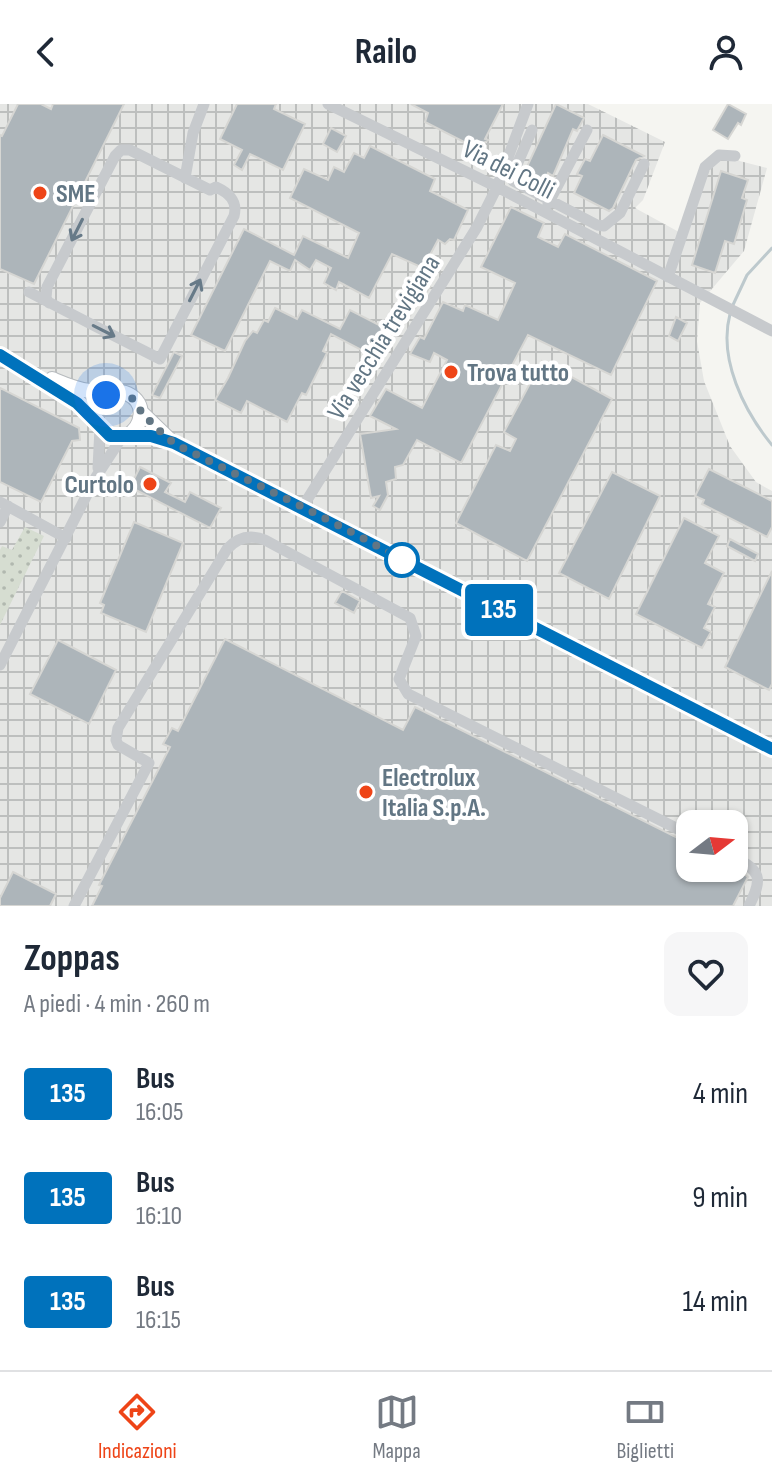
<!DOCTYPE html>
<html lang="it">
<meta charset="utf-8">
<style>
:root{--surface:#fff;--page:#f6f6f7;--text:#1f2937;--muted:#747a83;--line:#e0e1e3;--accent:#ee4417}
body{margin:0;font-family:"Sofia Sans Condensed",sans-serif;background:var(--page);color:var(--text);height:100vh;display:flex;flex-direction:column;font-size:30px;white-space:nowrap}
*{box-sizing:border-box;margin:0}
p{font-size:26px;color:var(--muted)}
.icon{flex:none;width:44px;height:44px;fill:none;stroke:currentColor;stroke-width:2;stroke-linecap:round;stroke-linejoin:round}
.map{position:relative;height:802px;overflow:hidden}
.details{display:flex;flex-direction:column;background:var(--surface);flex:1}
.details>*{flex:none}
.badge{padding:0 16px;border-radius:6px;font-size:28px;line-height:52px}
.needle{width:52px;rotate:74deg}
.buttons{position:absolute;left:676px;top:706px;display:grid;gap:16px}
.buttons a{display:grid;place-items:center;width:72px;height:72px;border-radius:16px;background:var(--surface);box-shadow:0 2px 6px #0004;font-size:40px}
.you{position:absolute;width:40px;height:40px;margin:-20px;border:6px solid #fff;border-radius:50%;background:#1a73e8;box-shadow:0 0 0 12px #1a73e833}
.map>.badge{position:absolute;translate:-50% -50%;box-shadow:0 0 0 4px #fff}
.round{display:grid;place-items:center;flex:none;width:84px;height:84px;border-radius:16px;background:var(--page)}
.head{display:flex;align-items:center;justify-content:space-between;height:136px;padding:0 24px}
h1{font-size:38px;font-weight:700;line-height:60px}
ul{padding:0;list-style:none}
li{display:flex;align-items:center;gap:24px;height:104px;padding:0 24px}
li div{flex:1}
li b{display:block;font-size:30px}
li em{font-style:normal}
li .badge{min-width:88px;font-weight:700;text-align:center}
header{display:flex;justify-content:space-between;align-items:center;height:104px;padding:0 24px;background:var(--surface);font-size:36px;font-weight:700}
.tabs{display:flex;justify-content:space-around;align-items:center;height:112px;border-top:2px solid var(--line);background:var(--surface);font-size:22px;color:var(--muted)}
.tabs a{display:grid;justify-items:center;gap:4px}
.tabs .current{color:var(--accent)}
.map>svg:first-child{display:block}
.industrial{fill:url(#industrial-grid);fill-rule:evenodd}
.grass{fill:url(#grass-dots)}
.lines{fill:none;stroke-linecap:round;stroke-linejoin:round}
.stream{stroke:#bdc9cd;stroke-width:3}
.building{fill:#adb5ba;stroke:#d6d6d3;stroke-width:2}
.major-casing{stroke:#b7bbbe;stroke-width:16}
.minor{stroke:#c7cacd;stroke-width:11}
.major{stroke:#fff;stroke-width:14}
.oneway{stroke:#677a88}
.line-casing{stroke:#fff;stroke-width:18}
.line{stroke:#0072bc;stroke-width:12}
.walk{stroke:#627684;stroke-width:8;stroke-dasharray:0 14.4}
.poi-dot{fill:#ee4417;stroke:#fff;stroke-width:3}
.stop-dot{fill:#fff;stroke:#0072bc;stroke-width:4}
.labels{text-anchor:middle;stroke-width:8;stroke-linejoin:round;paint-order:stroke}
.street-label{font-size:26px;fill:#627684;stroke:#fff}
.poi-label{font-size:26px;font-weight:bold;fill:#627684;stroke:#fff;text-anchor:start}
</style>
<header><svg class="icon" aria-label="back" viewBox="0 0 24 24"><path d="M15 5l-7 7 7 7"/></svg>Railo<svg class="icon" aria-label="person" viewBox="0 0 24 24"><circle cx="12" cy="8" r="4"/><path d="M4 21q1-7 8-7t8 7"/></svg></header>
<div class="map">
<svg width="772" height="802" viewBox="0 0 772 802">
<defs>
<pattern id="industrial-grid" width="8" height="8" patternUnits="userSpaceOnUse" patternTransform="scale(2)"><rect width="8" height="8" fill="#e5e6e4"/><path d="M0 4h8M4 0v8" fill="none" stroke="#bdbfbe"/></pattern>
<pattern id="grass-dots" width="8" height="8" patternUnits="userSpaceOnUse" patternTransform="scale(2)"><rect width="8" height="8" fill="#d6ddd1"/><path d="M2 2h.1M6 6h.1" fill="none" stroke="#b1b8af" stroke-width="1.8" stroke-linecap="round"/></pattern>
</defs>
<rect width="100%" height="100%" fill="#f5f5f1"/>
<path class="industrial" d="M0 0H588L665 38 643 96 635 104 679 128 711 59 728 54 767 64 744 147 700 199 697 237 704 277 730 342 756 378 772 387V802H0ZM690 720H734V764H690Z"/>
<path class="grass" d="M25 423 44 432 0 521V446L2 442 12 446Z"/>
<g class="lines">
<path class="stream" d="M732 203 747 171 772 144
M730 210C718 255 744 307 772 341"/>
</g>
<path class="building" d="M18 0H41L51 5 53 0H124L34 180 0 165V31L2 32Z
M237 0H276L274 5 305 20 283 66 250 50 242 66 234 61 242 46 220 35Z
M411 0H503L485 35 488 36 476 44 469 43 470 41 425 18 428 9Z
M556 0 584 14 577 27 573 25 553 72 548 69 544 77 525 67Z
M728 0 746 10 741 21 738 19 728 35 713 26Z
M331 24 346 32 337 48 323 40Z
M603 31 644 52 636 56 613 104 609 107 574 89 582 72 577 70 585 55 590 57Z
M370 42 435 75 430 87 468 106 454 136 450 135 445 140 438 136 423 164 392 150 369 194 339 178 336 186 324 179 331 164 316 156 310 166 295 156 290 167 270 157 225 247 191 231 244 125 294 151 303 132 348 154 359 129 290 94 304 65 328 76 334 63 344 68 354 49 364 54Z
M721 67 748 76 742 94 747 96 734 140 725 137 715 169 692 161Z
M511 103 544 119 538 133 558 143 565 130 657 177 611 271 528 231 461 359 417 336 403 361 395 363 396 375 386 378 388 391 380 406 373 402 379 392 371 394 360 330 396 325 370 312 386 285 422 304 447 256 434 249 430 258 410 250 420 233 424 235 443 198 463 207 465 201 498 216 515 179 481 163Z
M424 178 430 183 407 216 397 208Z
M275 204 297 215 302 206 340 225 350 206 385 224 371 251 331 230 323 247 327 249 306 291 302 289 287 318 247 297 241 309 215 296 228 274 245 237 253 227 257 229 264 216 268 218Z
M676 213 687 219 678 237 669 232Z
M174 248 182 252 160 294 152 291Z
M542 257 612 295 527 457 456 419 496 341 510 347 516 335 504 328Z
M0 284 79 324 80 336 72 337 41 398 0 378Z
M140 363 171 379 165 388 185 398 190 388 221 404 210 424 130 383Z
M709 365 772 397V423L767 433 702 400 704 396 695 392Z
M612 368 660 392 609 495 559 469Z
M684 414 719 432 705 459 724 469 708 500 715 503 704 524 711 528 702 544 636 510Z
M134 418 183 439 146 528 101 509 104 501 100 499Z
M730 435 758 450 755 457 727 442Z
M772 467V580L769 586 725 563Z
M342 487 360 497 354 509 335 499Z
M225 535 403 626 415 603 690 740V764H736L748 773 733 802H92L102 782 99 781 170 643 163 640 172 624 178 627Z
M58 536 116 566 89 620 30 590Z
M13 768 56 790 50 802H0V794Z"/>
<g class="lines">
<g class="major-casing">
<path id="major" d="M0 251 77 299 110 332H151L174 339 772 645
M52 275C64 280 75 285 89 287 101 288 117 285 128 290 147 299 143 322 127 332
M141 308 170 336"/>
</g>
<path class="minor" d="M328 0 497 83 772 227
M532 26 512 72 513 77 597 121 604 122 620 109 644 60
M185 74 193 29 204 0
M548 100 587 26
M668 173 705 63 719 51 735 52
M29 188C73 211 116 233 160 255L234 112C238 97 229 89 216 83L210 86 130 46H121L115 52 47 183 46 194 49 199
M98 364 100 324
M0 398 66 434
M302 404 477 123 497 83 528 0
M0 418 8 402
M0 561 96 373 122 333
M734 753C761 767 763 774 749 802
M74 802 149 659 118 641 116 636 118 624 227 445C237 434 250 430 265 436L410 514 416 532 399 575 408 590 690 731"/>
<use href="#major" class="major"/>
</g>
<defs><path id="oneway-shaft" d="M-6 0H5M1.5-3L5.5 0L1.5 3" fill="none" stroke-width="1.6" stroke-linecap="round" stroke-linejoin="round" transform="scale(2)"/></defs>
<g class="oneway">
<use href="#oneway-shaft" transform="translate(77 126) rotate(117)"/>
<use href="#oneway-shaft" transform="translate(195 186) rotate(-63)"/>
<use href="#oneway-shaft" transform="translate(104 227) rotate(27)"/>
</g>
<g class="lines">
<g class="line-casing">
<path id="line" d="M0 251 77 299 110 332H151L174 339 772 645"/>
</g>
<use href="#line" class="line"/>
<path class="walk" d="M106 291C131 281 132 297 144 311 155 322 167 336 181 343 255 380 331 415 402 456"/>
</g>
<g class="poi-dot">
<circle cx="40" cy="89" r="8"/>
<circle cx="451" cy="268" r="8"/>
<circle cx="150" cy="380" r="8"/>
<circle cx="366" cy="688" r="8"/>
</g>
<circle class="stop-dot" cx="402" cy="456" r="16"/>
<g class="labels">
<g class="street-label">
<text transform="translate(509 65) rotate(27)" y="9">Via dei Colli</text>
<text transform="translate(383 233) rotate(-58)" y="9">Via vecchia trevigiana</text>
</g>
<g class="poi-label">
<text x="56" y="98">SME</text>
<text x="467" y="277">Trova tutto</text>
<text x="134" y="389" text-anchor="end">Curtolo</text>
<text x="382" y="682">Electrolux<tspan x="382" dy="30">Italia S.p.A.</tspan></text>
</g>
</g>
</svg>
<div class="buttons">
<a><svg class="needle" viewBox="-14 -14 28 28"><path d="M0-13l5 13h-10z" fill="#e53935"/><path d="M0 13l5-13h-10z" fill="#747a83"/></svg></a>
</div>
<div class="you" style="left:106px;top:291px"></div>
<b class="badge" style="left:499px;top:506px;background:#0072bc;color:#fff">135</b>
</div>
<section class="details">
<div class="head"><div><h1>Zoppas</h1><p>A piedi · 4 min · 260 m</p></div><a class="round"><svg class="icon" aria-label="heart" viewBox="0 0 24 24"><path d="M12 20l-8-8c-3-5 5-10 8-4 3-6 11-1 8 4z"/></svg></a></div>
<ul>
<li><span class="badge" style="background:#0072bc;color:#fff">135</span><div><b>Bus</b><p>16:05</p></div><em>4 min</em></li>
<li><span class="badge" style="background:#0072bc;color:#fff">135</span><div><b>Bus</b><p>16:10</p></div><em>9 min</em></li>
<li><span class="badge" style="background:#0072bc;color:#fff">135</span><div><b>Bus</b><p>16:15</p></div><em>14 min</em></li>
</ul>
</section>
<nav class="tabs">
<a class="current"><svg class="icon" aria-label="directions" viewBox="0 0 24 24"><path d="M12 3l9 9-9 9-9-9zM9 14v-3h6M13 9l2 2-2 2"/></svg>Indicazioni</a>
<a><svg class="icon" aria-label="map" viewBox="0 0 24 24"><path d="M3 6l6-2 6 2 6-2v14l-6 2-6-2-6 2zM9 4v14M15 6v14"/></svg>Mappa</a>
<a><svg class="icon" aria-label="tickets" viewBox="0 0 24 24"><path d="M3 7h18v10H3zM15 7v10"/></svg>Biglietti</a>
</nav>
